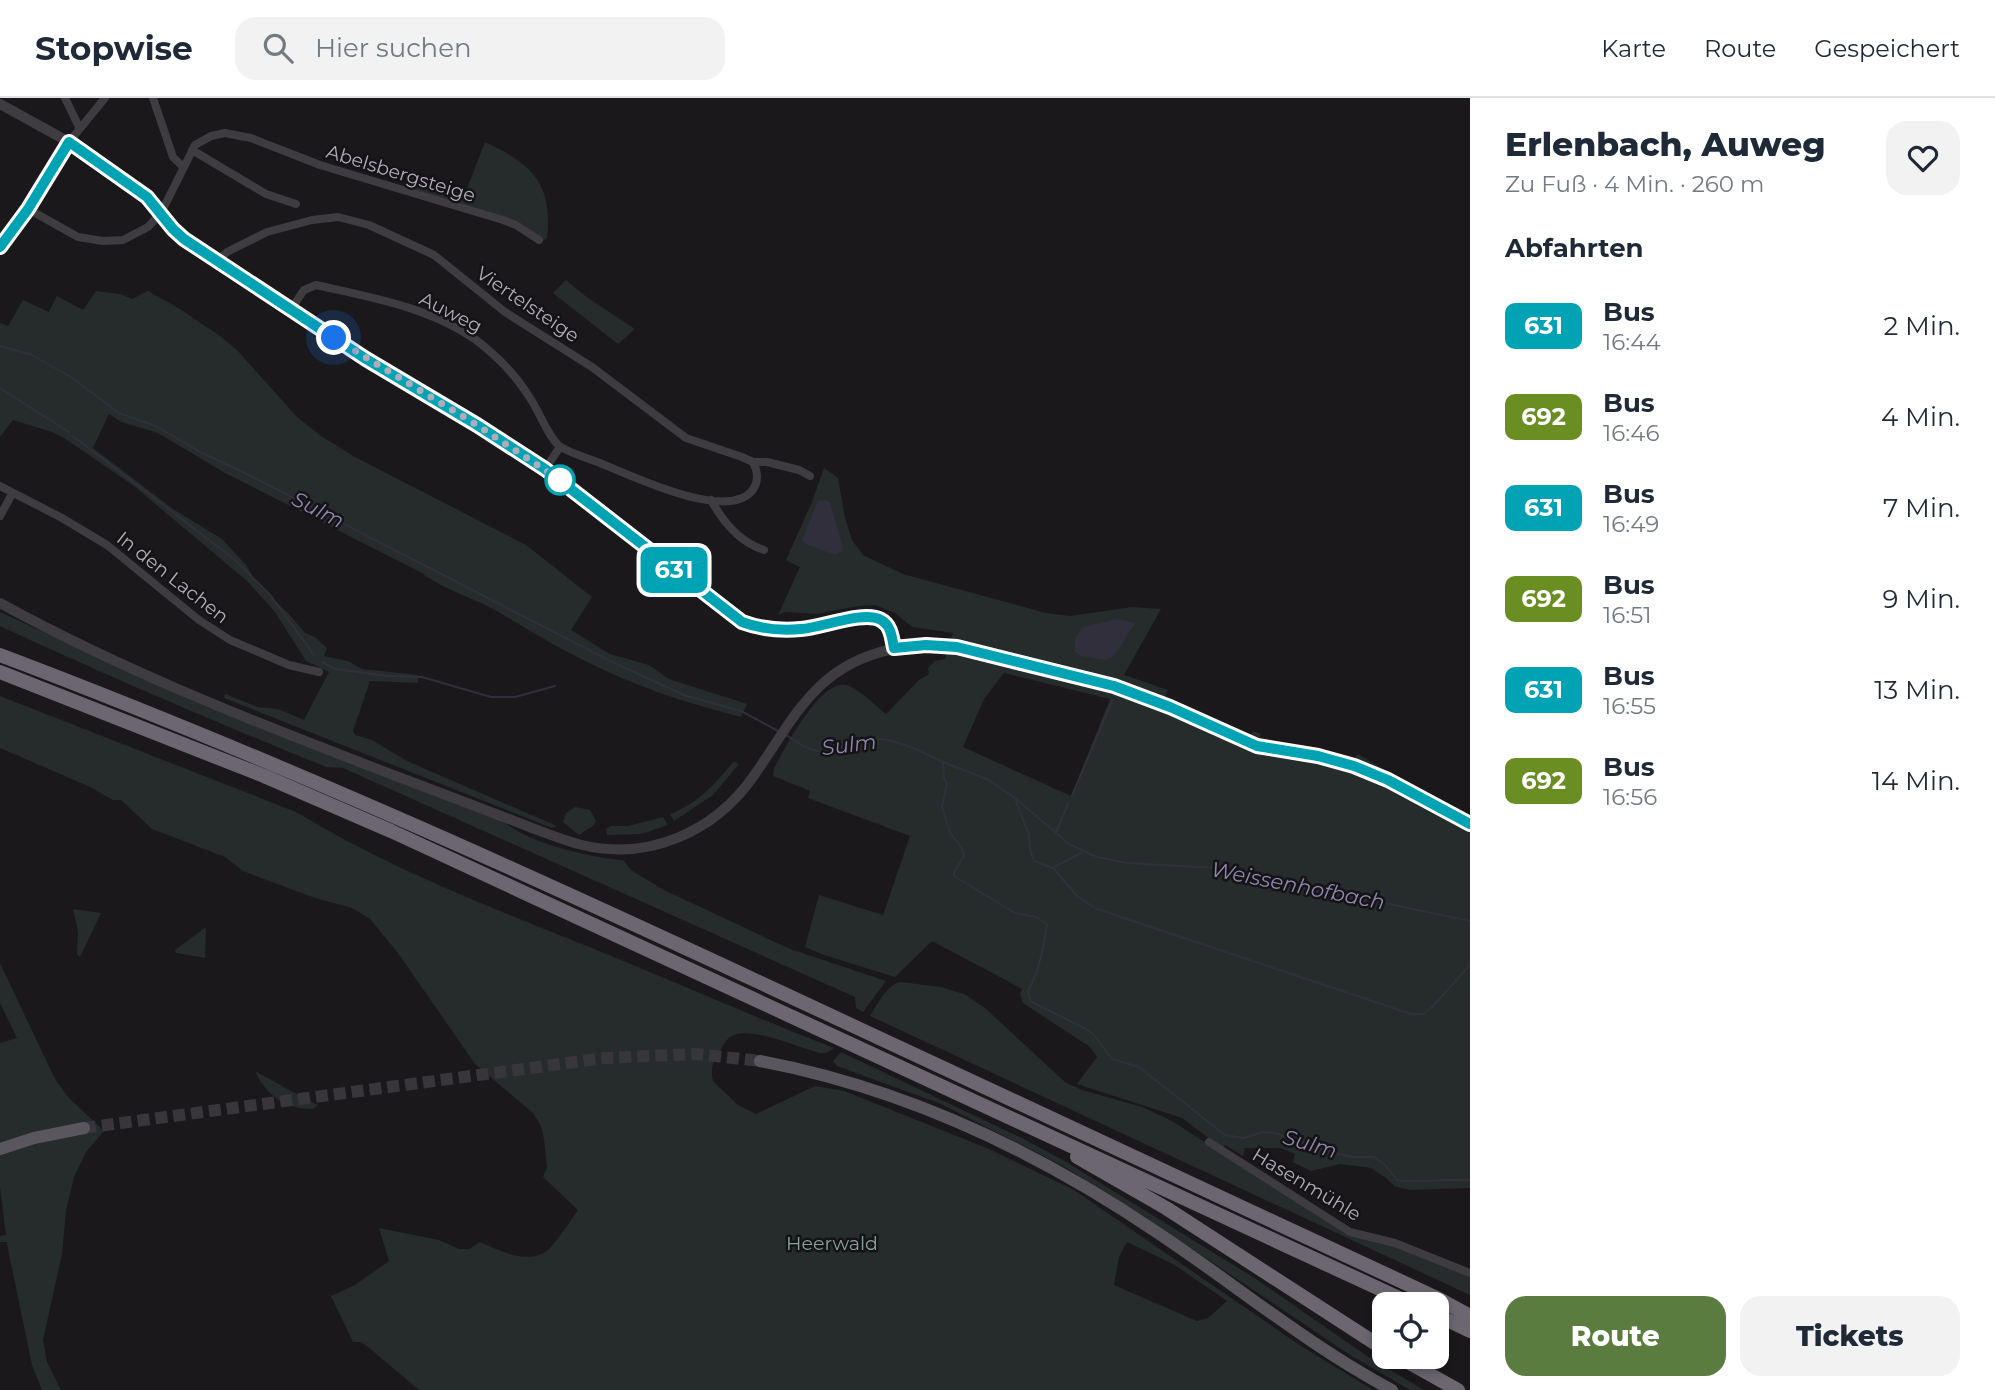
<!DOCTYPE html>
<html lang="de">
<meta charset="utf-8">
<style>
:root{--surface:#fff;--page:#f2f2f3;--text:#1f2937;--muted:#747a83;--line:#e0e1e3;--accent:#5b7c3f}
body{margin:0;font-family:Montserrat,sans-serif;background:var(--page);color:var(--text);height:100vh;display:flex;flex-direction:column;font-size:26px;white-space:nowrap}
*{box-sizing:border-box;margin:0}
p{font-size:23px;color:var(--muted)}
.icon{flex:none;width:38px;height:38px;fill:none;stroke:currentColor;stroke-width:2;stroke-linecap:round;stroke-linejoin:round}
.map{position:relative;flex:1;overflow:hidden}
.drawer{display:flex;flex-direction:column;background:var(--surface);width:525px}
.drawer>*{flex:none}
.badge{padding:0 14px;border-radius:10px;font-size:24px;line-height:46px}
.tools{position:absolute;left:1372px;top:1194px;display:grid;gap:14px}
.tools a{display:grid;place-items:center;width:77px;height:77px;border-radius:14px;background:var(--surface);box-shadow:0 4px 10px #0003;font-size:35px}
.you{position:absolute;width:35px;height:35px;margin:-18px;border:5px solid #fff;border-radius:50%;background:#1a73e8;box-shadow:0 0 0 10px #1a73e833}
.map>.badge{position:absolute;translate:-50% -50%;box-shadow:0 0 0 4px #fff}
h2{padding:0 35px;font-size:26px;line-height:63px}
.round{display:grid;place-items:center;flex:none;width:74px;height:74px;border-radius:21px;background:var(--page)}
.overview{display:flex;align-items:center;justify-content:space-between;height:119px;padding:0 35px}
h1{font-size:33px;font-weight:800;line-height:52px}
.button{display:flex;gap:14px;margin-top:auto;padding:14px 35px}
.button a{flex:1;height:80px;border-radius:21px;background:var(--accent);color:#fff;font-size:28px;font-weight:800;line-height:80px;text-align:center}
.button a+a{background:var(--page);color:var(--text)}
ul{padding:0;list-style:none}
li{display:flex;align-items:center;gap:21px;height:91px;padding:0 35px}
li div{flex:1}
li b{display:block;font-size:26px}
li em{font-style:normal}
li .badge{min-width:77px;font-weight:700;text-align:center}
header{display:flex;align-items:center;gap:42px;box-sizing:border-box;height:98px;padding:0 35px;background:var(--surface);border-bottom:2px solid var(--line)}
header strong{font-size:33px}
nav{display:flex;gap:38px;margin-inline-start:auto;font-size:24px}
.search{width:490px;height:63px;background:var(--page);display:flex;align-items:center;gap:18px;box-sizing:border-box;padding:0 24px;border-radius:21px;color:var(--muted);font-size:26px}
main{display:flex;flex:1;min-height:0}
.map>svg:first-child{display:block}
.green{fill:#252c2b;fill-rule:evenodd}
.water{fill:#322f3d}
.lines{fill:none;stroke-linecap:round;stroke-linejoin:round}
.stream{stroke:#322f3d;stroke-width:2}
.primary-tunnel{stroke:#38363a;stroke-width:12;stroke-dasharray:12 6;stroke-linecap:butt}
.minor{stroke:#3f3c41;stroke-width:8}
.tertiary{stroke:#3f3c41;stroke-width:10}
.primary{stroke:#5a565e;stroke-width:12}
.motorway{stroke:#6b6670;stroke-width:14}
.line-casing{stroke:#fff;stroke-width:16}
.line{stroke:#00a3b4;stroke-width:10}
.walk{stroke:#b1acb9;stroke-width:7;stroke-dasharray:0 12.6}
.stop-dot{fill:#fff;stroke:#00a3b4;stroke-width:3.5}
.labels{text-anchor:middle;stroke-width:5;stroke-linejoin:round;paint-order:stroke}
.street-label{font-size:19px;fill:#b1acb9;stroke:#151315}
.park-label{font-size:19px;fill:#85a29c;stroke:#151315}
.water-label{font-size:21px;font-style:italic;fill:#8f86b0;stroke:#151315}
</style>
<header>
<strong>Stopwise</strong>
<div class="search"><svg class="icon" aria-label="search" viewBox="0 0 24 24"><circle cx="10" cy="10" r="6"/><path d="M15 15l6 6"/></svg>Hier suchen</div>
<nav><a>Karte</a><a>Route</a><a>Gespeichert</a></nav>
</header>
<main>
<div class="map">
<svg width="1470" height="1292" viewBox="0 0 1470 1292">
<rect width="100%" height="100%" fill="#1a181a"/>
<path class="green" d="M485 44C532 66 553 85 547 140L544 142 525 128 404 89 412 72 464 98Z
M566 182 588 200 635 231 618 246 553 195Z
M96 193 120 196 132 201 148 193 180 211 220 238 237 252 297 319 321 338 355 359 526 447 592 499 571 532 610 556 649 567 669 581 747 606 741 619C698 608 655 595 615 577 576 560 538 538 502 516 476 500 447 494 422 475L225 375 158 335 121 324 109 316 93 350 173 411 222 441 246 467 257 486 288 515 305 535 315 539 327 550 324 558 348 563 362 571 418 577V585L370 583 353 633 355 637 372 642 407 663 557 728 552 730 224 600 225 596 258 609 278 611 304 622 329 574 306 563 275 514 247 483 134 388 67 342 52 334 13 322 0 339V225L8 228 23 202 49 214 57 198 83 212Z
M824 370 838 380 845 420 852 442 863 457 903 476 1046 515 1070 518 1132 509 1161 511 1124 577 1168 592 1165 599 1249 640 1253 633 1261 636 1259 641 1308 648 1354 660 1358 656 1405 684 1470 717V1090L1410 1092 1394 1088 1386 1080 1371 1070 1340 1066 1311 1073 1293 1064 1295 1056 1281 1050H1245L1243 1058 1225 1047 1222 1050 1182 1020 1077 986 1097 959 1090 949 1023 905 1020 896 1022 891 932 843 895 879 824 857 805 849 819 797 883 817 910 738 808 700 810 693 773 678 774 670C784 652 821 579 847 587 860 592 875 607 886 616L919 582 929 576 928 570 935 563 945 561 953 535 912 529 895 515 875 507 858 508 817 516 785 514 778 517 800 469 786 462 812 404ZM1004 575 1110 601 1071 698 963 649 984 601Z
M0 514 200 606 503 723C527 745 591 760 623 762L631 772 664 792 790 851 886 883 863 914 856 910 855 899 343 670 326 669C216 624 107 578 0 528Z
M0 598 296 714C387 769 484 807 582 846 666 880 749 917 834 950L826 955H820C799 950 748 926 730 939 726 942 722 949 720 953 713 963 710 971 713 983L738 1007 756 1016 815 988 844 993 989 1051 1074 1092 1301 1248 1373 1292H419L367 1248 361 1244H353L331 1198 355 1187 389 1163 379 1130 439 1142 459 1151H469L480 1144C499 1152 528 1168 548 1152 554 1147 572 1121 578 1112L543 1079 547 1069 544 1041 541 1028 533 1015 475 966 398 855 370 821 352 810 315 800 243 773 225 759 152 731 121 702H113L88 688 0 650ZM1127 1144 1173 1166 1227 1203 1208 1220 1197 1223 1114 1187 1119 1159Z
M734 663 739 666 713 697 674 723 670 716C700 704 714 687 734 663Z
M575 709 590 712 596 723 594 727 579 737 563 724 566 715Z
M663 719 668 727 641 736 607 737 606 731 611 728H628Z
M73 811 101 815 80 859 77 856 78 834Z
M206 829 205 860 176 855 175 852Z
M0 865 55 981 68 999 104 1033 86 1054 74 1079 66 1113 62 1156 43 1242 47 1264 61 1292H42L32 1267 9 1156 7 1144H0V1138L6 1137 0 1089V945L17 940 0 905Z
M901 884 941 889 964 896 985 910 1065 984 1082 992 1142 1009 1172 1023 1339 1131 1396 1148 1470 1178V1197L870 918C877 907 887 886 901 884Z
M841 954 1024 1041 1068 1065 1256 1181 1370 1260 1424 1292H1410L1350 1257 1139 1115 1063 1068 941 1006 837 968 833 963Z
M255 973 309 1003 318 1007 313 1011C286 1011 266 998 255 973Z"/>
<path class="water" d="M825 402 830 404C833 421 841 436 843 453L835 457 804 445 802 442 818 403Z
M1117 521 1135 525 1114 558 1106 562 1081 558 1074 553 1076 539 1083 529Z"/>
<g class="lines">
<path class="stream" d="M0 248 30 256 71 279 119 315 156 328 202 355 245 375 610 563 684 597 741 613 778 633
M0 290 69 334
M73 338 234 461 271 498 314 557
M322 564 335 571 387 578 422 579 491 599H515L555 588
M786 637C794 642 802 648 810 651 835 661 855 638 880 641 902 643 923 655 943 664L944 680 947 686 942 709 950 735 961 749 964 758 954 774V778L1015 815 1036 819 1047 826C1044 849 1039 874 1028 893L1030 903 1084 930 1093 936 1112 961 1139 969 1225 1037 1244 1040 1263 1034 1275 1035 1336 1055 1353 1059H1374L1385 1067 1397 1082C1421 1086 1445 1080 1470 1082
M943 664 989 682 1015 700 1069 746 1097 759 1127 765 1217 770 1470 823
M1072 698 1112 603
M1016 703 1029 737 1030 751 1034 763 1053 770 1078 799 1095 810 1115 817 1411 916H1423L1432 909 1470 867
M1056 734 1068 706
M1054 769 1083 754"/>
<path class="primary-tunnel" d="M84 1030 605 960 697 956 760 963"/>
<path class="minor" d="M65 0 79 29
M153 0 173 59 183 69
M69 44 105 0
M192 52 266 96 296 106
M28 111 78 139 103 143 123 142 148 129 161 115 195 47 211 38 225 35 251 40 320 67 503 122 516 127 539 142
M218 162 227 154 267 134 312 122 338 119 369 127 434 157 505 214 592 269 686 340 742 359 753 364H767L799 372 810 378
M291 211 304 192 316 187C370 199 429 209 476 242 497 258 516 277 530 300 538 311 550 343 561 349 572 356 588 360 600 365 630 377 724 423 751 394 759 385 758 374 753 364
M545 371 560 349
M0 388 62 420 107 447 199 522 230 542 289 567 319 574
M711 402C723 424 739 444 764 452
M0 418 12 396
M1209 1044 1350 1134 1395 1145 1470 1175"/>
<path class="tertiary" d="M0 6 69 44 97 63 147 99 177 135 200 151 366 261 477 327 545 371 742 524 756 529 788 532 874 519C889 525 891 535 894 550
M0 149 28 111 69 44
M0 505C167 597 355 661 532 730 549 736 565 743 582 747 649 763 714 734 753 679 794 621 815 567 893 551 947 539 1003 559 1054 572 1083 580 1113 586 1141 597 1179 611 1215 632 1253 646 1281 656 1312 655 1341 664 1387 677 1428 704 1470 726"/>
<path class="primary" d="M760 963C904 990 1037 1053 1158 1135 1236 1187 1309 1248 1392 1292
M0 1051 34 1040 84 1030"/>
<path class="motorway" d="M0 557C289 666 569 795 849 926 1045 1018 1241 1109 1437 1200L1470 1218
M0 574 264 678 391 733 1412 1206
M1077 1059 1166 1110 1384 1251
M1437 1217 1470 1233
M1397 1258 1458 1292"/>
</g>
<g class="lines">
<g class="line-casing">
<path id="line" d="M0 149 28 111 69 44 147 99 173 131 184 141 366 261 477 327 545 371 742 524C761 531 781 533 801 531 821 530 864 512 881 522 891 527 892 540 894 550L926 547 957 549 1114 588 1170 609 1257 648 1318 658 1354 668 1388 682 1470 726"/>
</g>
<use href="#line" class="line"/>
<path class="walk" d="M334 240 477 327 560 382"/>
</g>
<circle class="stop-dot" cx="560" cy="382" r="14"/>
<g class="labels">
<g class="street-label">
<text transform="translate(401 75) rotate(17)" y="7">Abelsbergsteige</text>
<text transform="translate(528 206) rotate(34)" y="7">Viertelsteige</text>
<text transform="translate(451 214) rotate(27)" y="7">Auweg</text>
<text transform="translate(173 479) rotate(38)" y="7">In den Lachen</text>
<text transform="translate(1307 1086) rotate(31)" y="7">Hasenmühle</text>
</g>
<g class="park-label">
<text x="832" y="1152">Heerwald</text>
</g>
<g class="water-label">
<text transform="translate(318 412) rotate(27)" y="7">Sulm</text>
<text transform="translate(849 647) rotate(-7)" y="7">Sulm</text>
<text transform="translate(1298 788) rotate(11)" y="7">Weissenhofbach</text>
<text transform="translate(1310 1046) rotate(16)" y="7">Sulm</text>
</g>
</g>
</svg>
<div class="tools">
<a><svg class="icon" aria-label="locate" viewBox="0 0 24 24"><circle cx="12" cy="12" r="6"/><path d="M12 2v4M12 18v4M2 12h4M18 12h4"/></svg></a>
</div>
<div class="you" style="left:334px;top:240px"></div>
<b class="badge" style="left:674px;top:472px;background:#00a3b4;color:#fff">631</b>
</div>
<section class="drawer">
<div class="overview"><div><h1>Erlenbach, Auweg</h1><p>Zu Fuß · 4 Min. · 260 m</p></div><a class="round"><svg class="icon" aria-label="heart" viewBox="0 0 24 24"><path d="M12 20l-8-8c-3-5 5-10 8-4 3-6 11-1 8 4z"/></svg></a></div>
<h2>Abfahrten</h2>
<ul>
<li><span class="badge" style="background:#00a3b4;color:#fff">631</span><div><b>Bus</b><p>16:44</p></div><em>2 Min.</em></li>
<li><span class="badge" style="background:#6b8e23;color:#fff">692</span><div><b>Bus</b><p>16:46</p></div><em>4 Min.</em></li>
<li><span class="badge" style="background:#00a3b4;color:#fff">631</span><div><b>Bus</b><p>16:49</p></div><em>7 Min.</em></li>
<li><span class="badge" style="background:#6b8e23;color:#fff">692</span><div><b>Bus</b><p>16:51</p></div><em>9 Min.</em></li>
<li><span class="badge" style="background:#00a3b4;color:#fff">631</span><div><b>Bus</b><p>16:55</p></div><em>13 Min.</em></li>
<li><span class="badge" style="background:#6b8e23;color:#fff">692</span><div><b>Bus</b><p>16:56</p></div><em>14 Min.</em></li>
</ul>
<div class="button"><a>Route</a><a>Tickets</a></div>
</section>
</main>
